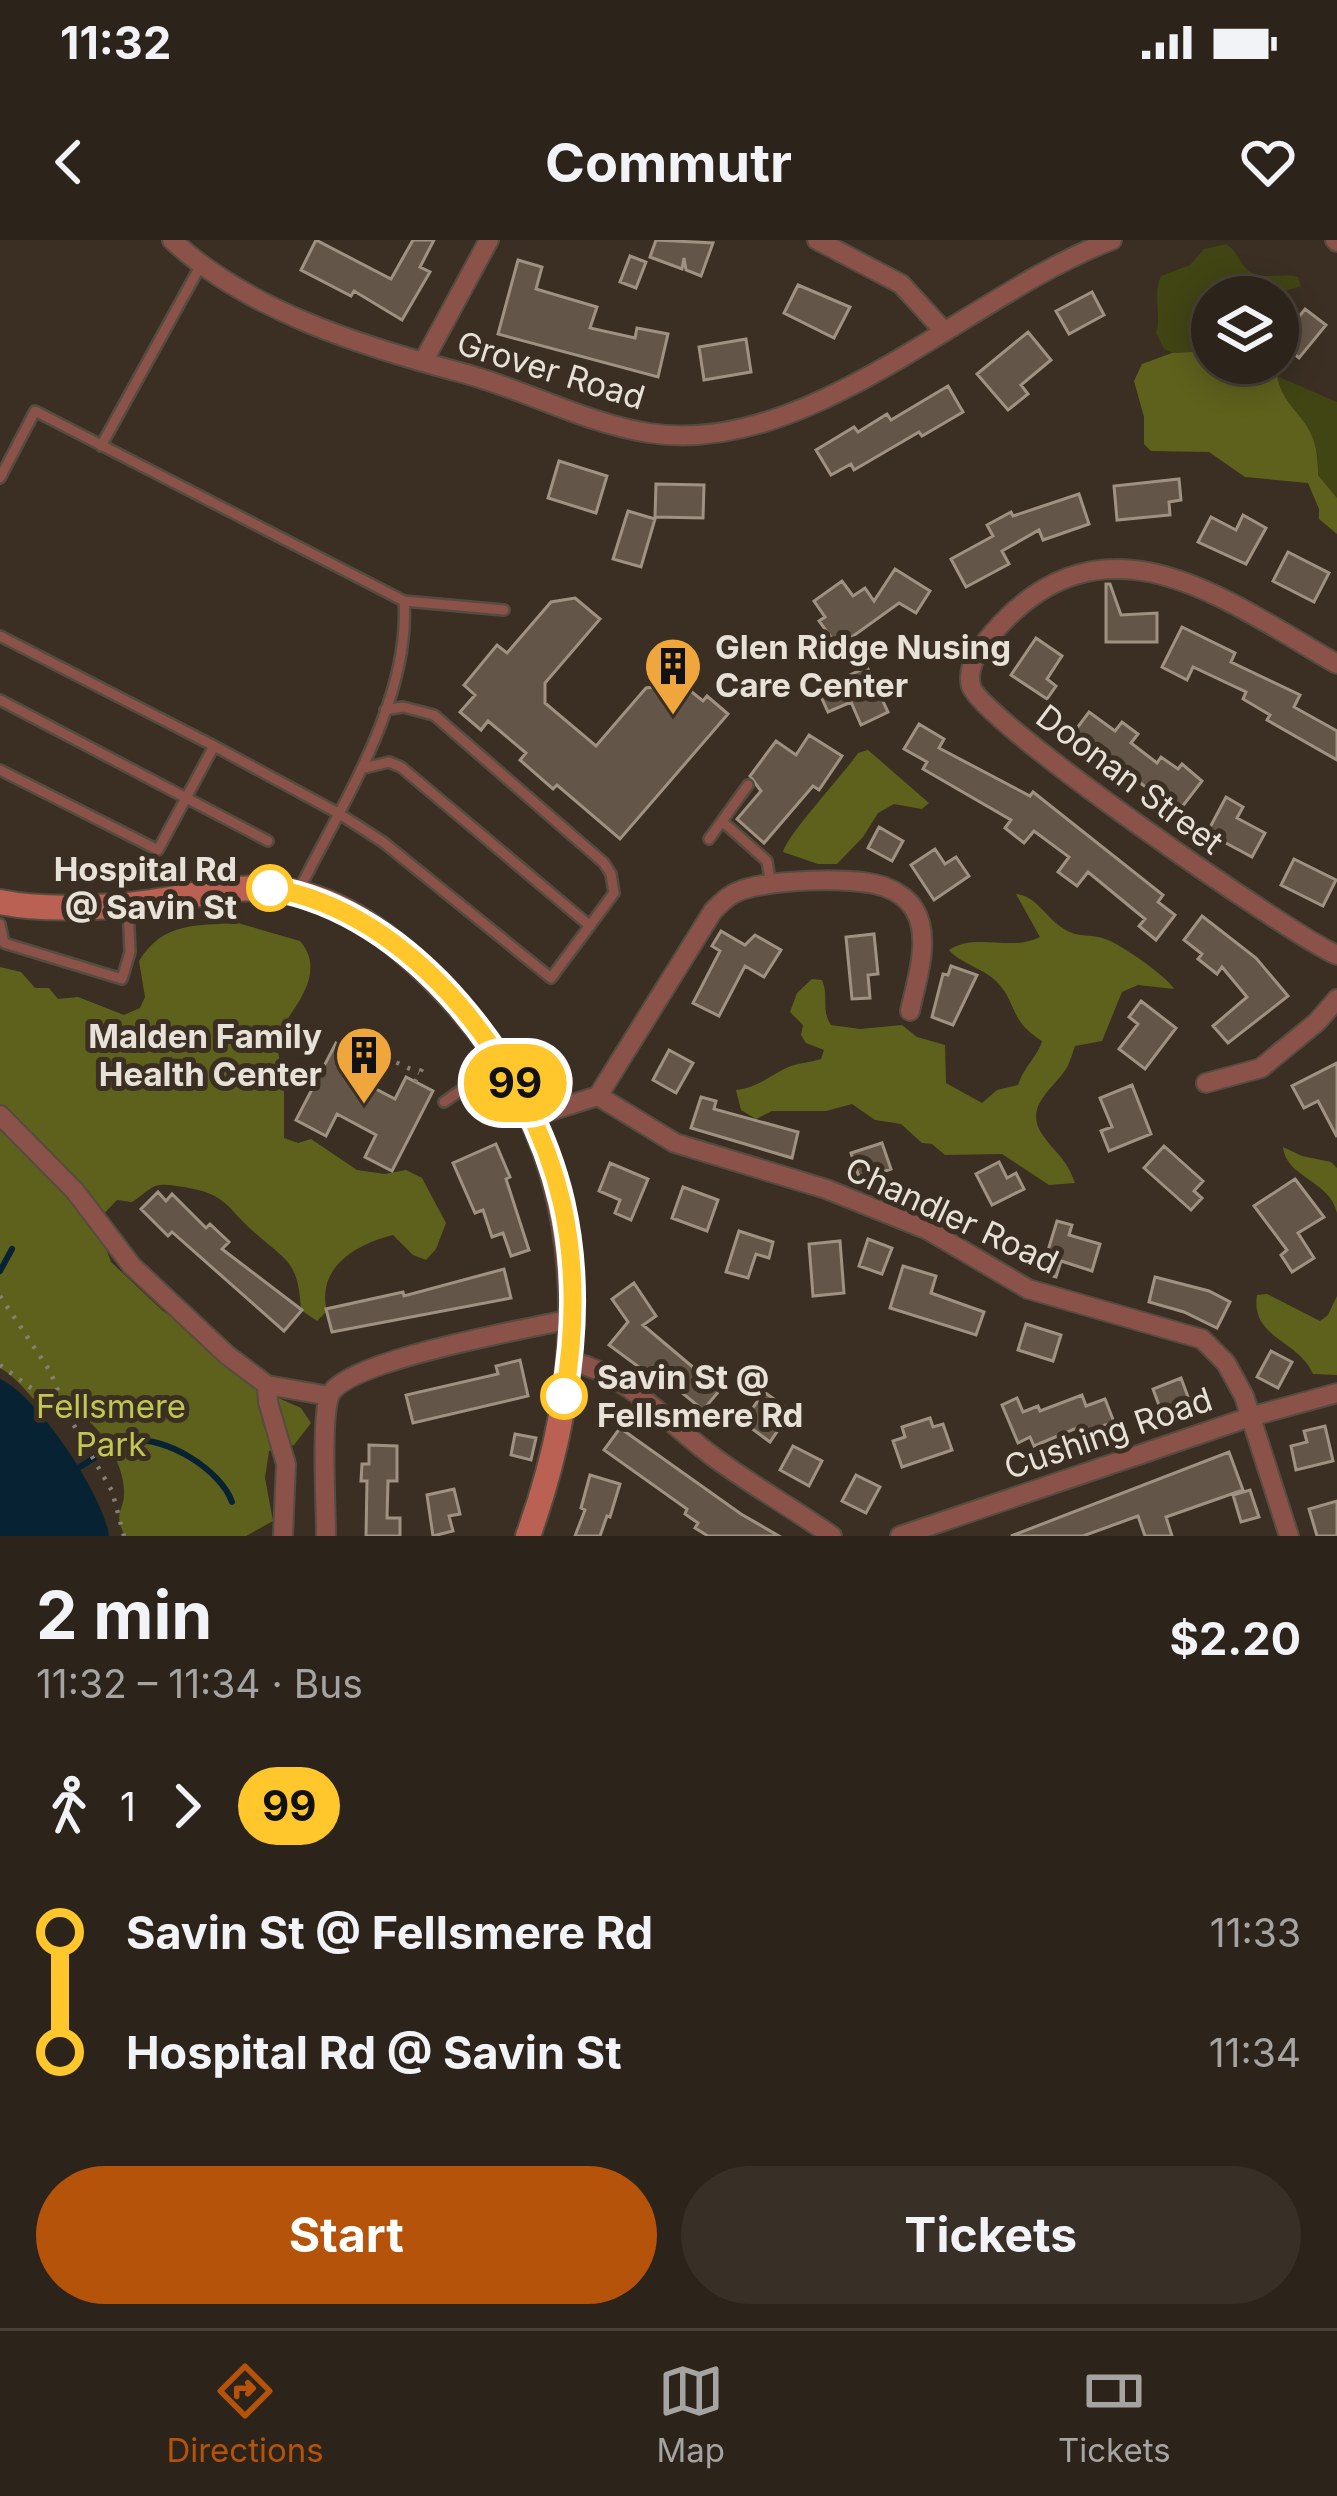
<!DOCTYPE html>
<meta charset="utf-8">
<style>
:root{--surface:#2c231a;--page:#382f27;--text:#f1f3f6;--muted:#a6a4a2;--line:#484039;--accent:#b45309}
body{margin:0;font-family:Inter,sans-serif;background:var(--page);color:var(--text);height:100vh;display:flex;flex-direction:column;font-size:45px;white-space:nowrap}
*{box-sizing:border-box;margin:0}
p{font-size:39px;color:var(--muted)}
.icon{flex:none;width:66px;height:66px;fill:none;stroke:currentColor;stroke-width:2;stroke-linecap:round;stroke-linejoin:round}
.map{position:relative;height:1296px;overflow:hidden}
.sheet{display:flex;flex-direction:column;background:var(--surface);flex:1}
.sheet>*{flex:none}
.badge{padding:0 24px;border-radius:39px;font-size:42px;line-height:78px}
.fabs{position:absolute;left:1191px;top:36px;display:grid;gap:24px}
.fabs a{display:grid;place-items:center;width:108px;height:108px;border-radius:50%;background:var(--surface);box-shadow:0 6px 30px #0003,0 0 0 3px var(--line);font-size:60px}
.map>.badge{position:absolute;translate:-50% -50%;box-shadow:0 0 0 6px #fff}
.legs{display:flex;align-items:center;gap:18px;height:132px;padding:0 36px;font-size:39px}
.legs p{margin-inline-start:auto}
.headline{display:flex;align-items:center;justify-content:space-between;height:204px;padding:0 36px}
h1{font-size:66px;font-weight:700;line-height:90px}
.action{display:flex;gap:24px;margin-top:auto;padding:24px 36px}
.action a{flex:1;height:138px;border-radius:72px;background:var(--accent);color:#fff;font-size:48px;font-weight:700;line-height:138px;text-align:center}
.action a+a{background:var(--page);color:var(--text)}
ul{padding:0 36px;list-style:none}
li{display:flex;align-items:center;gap:42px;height:120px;font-size:45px}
li i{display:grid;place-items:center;width:18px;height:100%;margin:0 15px;background:currentColor}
li i::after{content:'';width:30px;height:30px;margin:-15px;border:9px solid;border-radius:50%;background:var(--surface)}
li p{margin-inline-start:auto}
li:first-child i{background:linear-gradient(#0000 50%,currentColor 0)}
li:last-child i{background:linear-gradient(currentColor 50%,#0000 0)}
.status{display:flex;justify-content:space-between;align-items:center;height:84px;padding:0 60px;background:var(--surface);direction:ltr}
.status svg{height:33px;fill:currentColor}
header{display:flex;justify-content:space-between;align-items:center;height:156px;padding:0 36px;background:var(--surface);font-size:54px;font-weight:700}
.dock{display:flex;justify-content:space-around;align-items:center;height:168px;border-top:3px solid var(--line);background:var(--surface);font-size:33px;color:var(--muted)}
.dock a{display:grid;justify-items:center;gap:6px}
.dock .on{color:var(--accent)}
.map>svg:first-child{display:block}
.green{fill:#414413}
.forest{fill:#5e611c}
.water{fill:#072333}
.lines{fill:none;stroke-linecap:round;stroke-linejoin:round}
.stream{stroke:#072333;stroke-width:6}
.building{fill:#635648;stroke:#9f9282;stroke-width:3}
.lane-casing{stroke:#564b3f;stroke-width:14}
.street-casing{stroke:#564b3f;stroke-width:22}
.secondary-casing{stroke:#564b3f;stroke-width:28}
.path{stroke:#887f74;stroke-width:4.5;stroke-dasharray:3 9;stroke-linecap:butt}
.lane{stroke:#8a5249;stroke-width:9}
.street{stroke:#8a5249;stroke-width:18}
.secondary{stroke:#ba6154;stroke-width:24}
.line-1-casing{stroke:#fff;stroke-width:27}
.line-1{stroke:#ffc72c;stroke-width:18}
.stop-1-dot{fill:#fff;stroke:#ffc72c;stroke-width:6}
.labels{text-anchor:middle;stroke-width:10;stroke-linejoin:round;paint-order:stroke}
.street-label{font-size:33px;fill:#e8e1d8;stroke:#3a2f22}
.poi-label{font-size:33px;font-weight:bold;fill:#e8e1d8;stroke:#3a2f22;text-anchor:start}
.stop-label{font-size:33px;font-weight:bold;fill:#e8e1d8;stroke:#3a2f22;text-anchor:end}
.park-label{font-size:33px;fill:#c2c74f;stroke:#3a2f22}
</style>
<div class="status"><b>11:32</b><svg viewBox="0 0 49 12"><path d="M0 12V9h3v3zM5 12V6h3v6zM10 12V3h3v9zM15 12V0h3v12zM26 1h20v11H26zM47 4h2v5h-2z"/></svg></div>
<header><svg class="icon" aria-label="back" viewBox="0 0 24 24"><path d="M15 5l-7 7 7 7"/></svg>Commutr<svg class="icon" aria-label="heart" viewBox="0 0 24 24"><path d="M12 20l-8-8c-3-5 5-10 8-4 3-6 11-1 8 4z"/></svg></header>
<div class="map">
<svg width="1337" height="1296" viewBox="0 0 1337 1296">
<rect width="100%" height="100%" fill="#3a2f22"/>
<path class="green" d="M1226 4C1239 11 1240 29 1255 34 1267 39 1284 33 1298 37L1301 46 1266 57H1212V111L1172 113 1164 109 1156 93C1162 75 1152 54 1161 36L1190 25 1204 9Z
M1277 136 1337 162V258L1318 235C1321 178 1286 178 1277 136Z"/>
<path class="forest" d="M1212 111V123H1246L1277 136C1286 178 1320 175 1318 235L1337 258V294L1319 279V269L1308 243 1245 237 1209 212 1151 211 1144 204V177L1134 141 1142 124 1172 113Z
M868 510 929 563 922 569 894 564 878 573 863 597 837 624H818L783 612C787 595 843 535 858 513Z
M1016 654C1036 656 1045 676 1061 687 1077 699 1089 693 1105 699 1119 703 1168 737 1174 749L1138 745 1122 752 1102 801 1075 806C1072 814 1070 824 1064 832 1049 852 1023 869 1044 897 1058 916 1066 918 1075 943L1049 945 1002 914 945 915 932 904 922 903 901 884 875 880 852 864 826 871H772L756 879 741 870 736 850C758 848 773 833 791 826 800 823 812 822 821 819L824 810 806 803 801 795 803 785 790 772 797 753 812 739 822 740C829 755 821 771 831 785L860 789 902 785 917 797 945 805 946 843 982 863 997 850 1018 845C1024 827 1039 814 1042 801 1008 780 1018 763 996 741 983 728 959 723 949 710 975 692 1012 712 1040 697Z
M238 683 300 701C328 733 293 769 275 797L284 842V898L298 903 311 899 357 930 385 934 406 930 422 938 446 983 436 1009 426 1020 413 1015 393 995C356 1004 316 1028 327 1071L317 1081 301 1070C298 1021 288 1022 254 992 226 967 227 954 184 947 176 946 164 943 155 946 148 949 139 958 132 962L117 960 96 982 111 1022 163 1071 227 1115 267 1153 301 1168 311 1183 294 1205 269 1211 265 1238 273 1281 246 1296H125C112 1271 125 1272 124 1250 123 1223 102 1189 81 1175 34 1180 33 1147 0 1128V727L21 732 35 748H49L58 759 78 757 124 775 140 768 145 757 139 721C164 681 196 686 238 683Z
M1283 907 1302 916 1331 922 1337 928V973C1330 940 1286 938 1283 907Z
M1267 1054 1320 1081 1328 1075 1337 1056V1135L1313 1134C1299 1100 1250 1098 1257 1055Z"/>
<path class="water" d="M0 1139C38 1156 103 1255 109 1296H0Z"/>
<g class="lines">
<path class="stream" d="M0 1031 12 1009
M78 1228C93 1219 112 1205 130 1201 165 1195 221 1230 232 1262"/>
</g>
<path class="building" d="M316 0 391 39 413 0H434L420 27 430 32 402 80 354 51 351 56 301 30Z
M656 0 713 3 701 36 686 30 684 18 682 29 650 17Z
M630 16 646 22 636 48 620 42Z
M518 20 542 27 536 49 597 67 590 88 635 98 637 88 668 94 658 137 498 94Z
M798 45 850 67 834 98 784 73Z
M1092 52 1104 75 1069 94 1056 71Z
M1305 69 1326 85 1299 118 1279 102Z
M1028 92 1051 120 1021 145 1028 154 1008 170 977 134Z
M746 99 751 132 704 140 699 107Z
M948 146 963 172 922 196 919 192 854 230 851 224 831 235 816 210 854 187 858 192 887 174 891 180Z
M559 221 607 236 596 273 548 258Z
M1179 239 1181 260 1169 262 1170 275 1117 280 1114 246Z
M656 244 704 245 703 278 655 277Z
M1079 254 1089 284 1043 300 1039 290 1002 311 1009 324 966 347 951 319 993 296 987 285 1011 272 1013 276Z
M628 271 655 279 641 327 613 319Z
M1243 275 1266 288 1246 324 1198 302 1211 277 1236 290Z
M1288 312 1329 333 1314 362 1273 341Z
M895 329 930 351 916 373 899 363 838 407 819 381 825 377 814 361 842 341 853 356 865 348 874 361Z
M1106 344H1110L1121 375 1157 373V402H1106Z
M575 358 600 379 545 443V463L596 506 646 448 682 444 703 461 707 456 728 474 620 599 557 545 553 549 520 520 526 513 488 481 481 490 460 472 475 455 464 445 497 405 507 413 551 362Z
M1182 387 1235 413 1231 422 1300 455 1294 467 1337 491V520L1267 480 1270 475 1243 459 1246 452 1193 427 1187 440 1162 427Z
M1036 398 1062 416 1047 439 1056 446 1047 459 1011 435Z
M867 427 888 472 861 485 851 462 828 472 818 450Z
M1089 472 1115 491 1122 482 1138 494 1131 503 1157 523 1161 517 1178 529 1182 524 1202 541 1182 567 1162 552 1159 557 1115 524 1113 527 1071 496Z
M919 484 944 499 939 508 1030 556 1033 552 1163 655 1158 662 1175 675 1156 700 1139 686 1145 679 1088 632 1077 646 1058 632 1069 617 1034 591 1024 603 1005 588 1011 580 923 529 927 522 904 509Z
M809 495 842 516 819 550 813 546 764 603 737 579 761 551 750 536 776 501 796 515Z
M1226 557 1243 567 1237 578 1265 593 1252 617 1207 593Z
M879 587 903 601 892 621 868 608Z
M935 609 945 624 956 617 969 636 934 660 911 625Z
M1294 619 1336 640 1323 666 1281 645Z
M1202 676 1256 718 1288 756 1228 803 1213 786 1247 757 1222 727 1217 734 1198 719 1202 714 1184 700Z
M721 691 745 705 755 695 781 710 764 737 745 726 719 776 693 763 720 711 712 706Z
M874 694 878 734 868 735 870 758 852 759 846 697Z
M951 726 977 735 953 785 932 777 943 734 948 735Z
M1141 761 1176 788 1145 829 1119 809 1138 784 1129 777Z
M336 803 365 818 355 838 395 859 406 837 433 851 392 931 365 917 376 895 337 874 326 896 296 880Z
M669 810 693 823 676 853 653 840Z
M1337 823V897L1318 861 1304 868 1292 846Z
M1132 845 1151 894 1109 911 1101 891 1112 887 1100 858Z
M701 857 716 861 714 869 798 892 792 918 691 888Z
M882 903 891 929 860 940 851 913Z
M496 904 510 937 506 939 529 1010 511 1016 503 993 492 997 483 970 475 973 453 923Z
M1164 906 1203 941 1194 951 1202 958 1191 970 1144 928Z
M999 922 1007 938 1016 933 1024 949 992 965 976 934Z
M610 923 648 939 631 980 615 973 620 960 599 951Z
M1295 939 1324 977 1298 993 1314 1018 1292 1032 1281 1015 1287 1010 1254 966Z
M683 947 718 960 707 991 672 978Z
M158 952 166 961 172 954 206 988 210 984 229 1002 222 1009 302 1070 284 1091 172 992 168 996 141 969Z
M1057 981 1072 985 1069 995 1100 1004 1092 1031 1061 1021 1056 1037 1041 1033Z
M739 991 773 1002 769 1018 756 1014 748 1038 726 1032Z
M868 999 892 1008 882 1034 859 1026Z
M840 1001 844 1053 813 1056 809 1004Z
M903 1026 936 1036 931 1053 984 1072 976 1095 890 1068Z
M504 1029 511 1058 332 1092 326 1069 403 1052 404 1056Z
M1155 1037 1209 1051 1230 1062 1217 1088 1184 1072 1149 1062Z
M634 1043 656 1076 643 1085 720 1150 703 1170 659 1134 655 1139 609 1105 628 1082 612 1059Z
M1026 1084 1061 1095 1053 1121 1018 1110Z
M1271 1111 1292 1122 1278 1148 1257 1137Z
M520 1120 528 1156 413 1183 406 1155 498 1134 496 1126Z
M1181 1138 1191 1165 1163 1176 1153 1149Z
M764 1152 791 1171 770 1202 743 1182Z
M1082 1155 1086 1166 1105 1159 1114 1182 1081 1194 1079 1187 1034 1206 1030 1197 1018 1203 1002 1165 1017 1158 1023 1172 1038 1166 1040 1171Z
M930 1178 933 1187 943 1184 952 1210 902 1227 893 1201 905 1197 902 1187Z
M1325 1186 1333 1221 1296 1230 1291 1206 1307 1202 1304 1191Z
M620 1188 741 1274 779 1296H708L695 1288 698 1283 685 1274 687 1269 604 1210Z
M515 1194 536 1198 531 1220 511 1215Z
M369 1205 397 1206V1241H388L387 1278H400V1296H366L367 1241H361L362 1224H369Z
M793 1206 822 1221 809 1246 780 1230Z
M1229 1212 1243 1250 1166 1277 1172 1296H1145L1138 1276 1083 1296H1011Z
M590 1235 620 1244 610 1277 607 1276 600 1296H575L585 1270 581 1268Z
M856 1235 880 1247 866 1273 842 1261Z
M454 1249 460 1274 449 1276 453 1291 433 1296 427 1255Z
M1250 1250 1259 1277 1241 1282 1233 1255Z
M1337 1261V1296H1317L1309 1269Z"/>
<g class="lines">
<g class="lane-casing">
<path id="lane" d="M101 206 202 23
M0 238 35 171 404 361
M0 396 214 506
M0 460 268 601
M364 528 389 522 401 527 590 686
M0 530 158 610 214 506 338 573 383 602 551 738 614 653 611 634 604 623 434 475 403 467 385 470
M723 582 767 621 771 646
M709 599 748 545
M298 652C341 565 411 460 404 361L504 370
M0 684 4 703 122 739 130 712 128 667
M444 862 500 823"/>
</g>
<g class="street-casing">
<path id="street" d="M172 0C247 70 361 106 459 132 522 148 584 183 649 193 809 218 969 54 1112 0
M817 0 901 44 943 90
M1335 0 1337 2
M423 122 489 0
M1337 424C1230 363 1111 268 1002 383 987 399 965 422 971 446 980 480 1290 695 1337 715
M1206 843 1261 828 1317 782 1337 759
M598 856 675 903 826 949 928 990 1028 1049 1202 1099 1226 1123 1244 1156 1289 1296
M0 875 75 951 132 1026 227 1115 267 1145 329 1156
M531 877 598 856 713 671C719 665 726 657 735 653 762 639 856 636 885 647 896 651 908 659 914 669 932 697 916 742 910 771
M570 1121C630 1135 667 1183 715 1218 753 1246 794 1269 832 1296
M267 1145 268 1162 286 1224 283 1296
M326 1296C326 1265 321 1182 329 1157 342 1120 528 1089 571 1079
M900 1296 1253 1176 1337 1153"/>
</g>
<g class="secondary-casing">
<path id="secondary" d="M0 662C40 670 86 668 127 665 186 660 239 639 298 653 355 666 401 706 440 746 592 900 598 1102 528 1296"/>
</g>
<path class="path" d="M382 801 376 813 419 833
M415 842 426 821
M0 1056 50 1131 66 1170
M0 1125 68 1175 112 1251 124 1296"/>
<use href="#lane" class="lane"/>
<use href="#street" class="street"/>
<use href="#secondary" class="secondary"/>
</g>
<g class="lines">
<g class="line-1-casing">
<path id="line-1" d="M270 648C413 671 531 828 562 963 576 1025 575 1093 564 1156"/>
</g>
<use href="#line-1" class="line-1"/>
</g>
<defs>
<g id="building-pin" transform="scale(3)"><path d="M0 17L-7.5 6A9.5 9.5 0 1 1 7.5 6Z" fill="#efa73d" stroke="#3a2f22"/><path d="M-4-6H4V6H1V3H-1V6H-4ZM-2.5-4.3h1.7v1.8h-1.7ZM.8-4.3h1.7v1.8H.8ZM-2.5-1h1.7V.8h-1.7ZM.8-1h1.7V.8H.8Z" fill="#111"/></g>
</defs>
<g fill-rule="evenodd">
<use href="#building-pin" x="673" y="426"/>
<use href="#building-pin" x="364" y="815"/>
</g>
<g class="stop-1-dot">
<circle cx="270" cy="648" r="21"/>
<circle cx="564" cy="1156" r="21"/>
</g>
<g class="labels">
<g class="street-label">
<text transform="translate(551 130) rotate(17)" y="12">Grover Road</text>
<text transform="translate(1130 539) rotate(37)" y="12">Doonan Street</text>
<text transform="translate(952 975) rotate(25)" y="12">Chandler Road</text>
<text transform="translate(1108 1193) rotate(-19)" y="12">Cushing Road</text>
</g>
<g class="poi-label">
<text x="715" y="419">Glen Ridge Nusing<tspan x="715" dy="38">Care Center</tspan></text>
<text x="322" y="808" text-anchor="end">Malden Family<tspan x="322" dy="38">Health Center</tspan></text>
</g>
<g class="stop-label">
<text x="237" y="641">Hospital Rd<tspan x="237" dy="38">@ Savin St</tspan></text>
<text x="597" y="1149" text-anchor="start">Savin St @<tspan x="597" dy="38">Fellsmere Rd</tspan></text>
</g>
<g class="park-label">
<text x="111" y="1178">Fellsmere<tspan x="111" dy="38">Park</tspan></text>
</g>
</g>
</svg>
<div class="fabs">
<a><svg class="icon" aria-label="layers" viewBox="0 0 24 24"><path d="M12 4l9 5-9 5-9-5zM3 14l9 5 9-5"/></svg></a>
</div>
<b class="badge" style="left:515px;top:843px;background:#ffc72c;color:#111">99</b>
</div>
<section class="sheet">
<div class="headline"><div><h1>2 min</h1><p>11:32 – 11:34 · Bus</p></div><b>$2.20</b></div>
<div class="legs"><svg class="icon" aria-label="walk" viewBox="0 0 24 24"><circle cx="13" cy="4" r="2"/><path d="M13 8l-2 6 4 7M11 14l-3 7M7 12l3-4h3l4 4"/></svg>1<svg class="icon" aria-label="forward" viewBox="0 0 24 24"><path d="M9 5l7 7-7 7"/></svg><b class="badge" style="background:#ffc72c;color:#111">99</b></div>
<ul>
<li><i style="color:#ffc72c"></i><b>Savin St @ Fellsmere Rd</b><p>11:33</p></li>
<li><i style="color:#ffc72c"></i><b>Hospital Rd @ Savin St</b><p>11:34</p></li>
</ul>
<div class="action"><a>Start</a><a>Tickets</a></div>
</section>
<nav class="dock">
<a class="on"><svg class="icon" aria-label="directions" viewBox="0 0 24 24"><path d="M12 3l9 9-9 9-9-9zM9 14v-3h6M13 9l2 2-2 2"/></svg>Directions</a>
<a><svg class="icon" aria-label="map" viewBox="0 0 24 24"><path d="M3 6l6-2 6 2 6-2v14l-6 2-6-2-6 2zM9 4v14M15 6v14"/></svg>Map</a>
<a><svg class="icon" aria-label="tickets" viewBox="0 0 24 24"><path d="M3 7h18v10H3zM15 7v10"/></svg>Tickets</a>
</nav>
